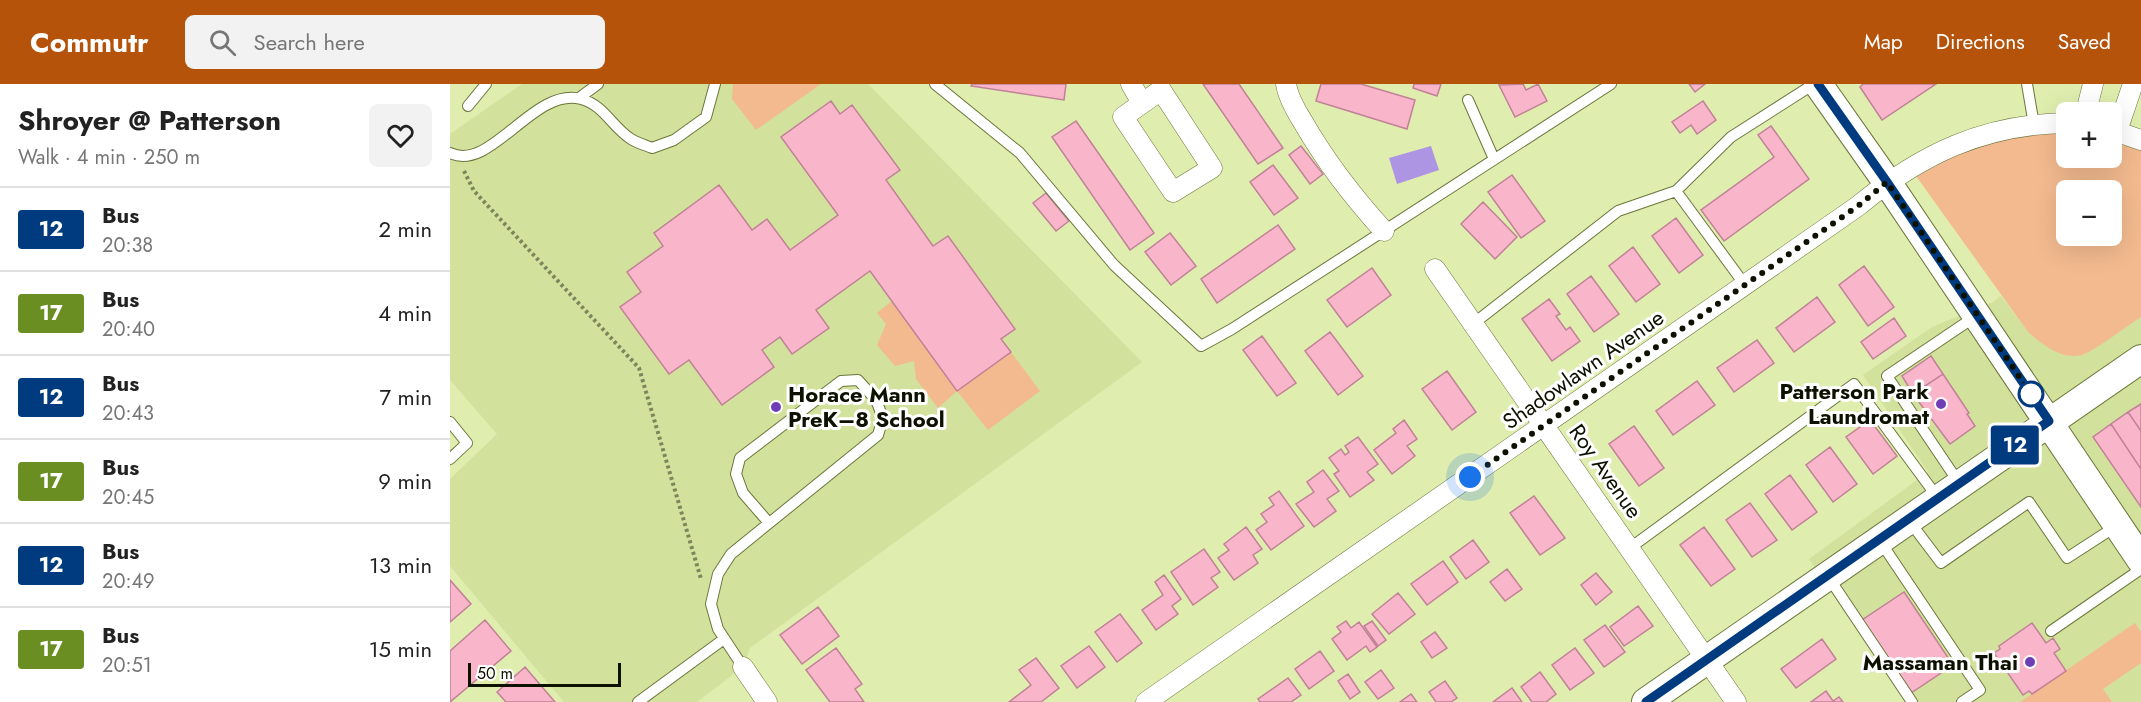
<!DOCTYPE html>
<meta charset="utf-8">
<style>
:root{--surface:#fff;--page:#f2f2f2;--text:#222;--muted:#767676;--line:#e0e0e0;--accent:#b45309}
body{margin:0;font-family:Jost,sans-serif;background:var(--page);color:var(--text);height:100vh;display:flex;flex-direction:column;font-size:22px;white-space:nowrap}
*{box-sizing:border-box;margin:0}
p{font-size:20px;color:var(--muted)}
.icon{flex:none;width:33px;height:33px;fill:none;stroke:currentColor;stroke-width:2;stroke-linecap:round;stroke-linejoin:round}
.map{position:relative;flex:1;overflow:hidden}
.sheet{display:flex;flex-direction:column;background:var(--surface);width:450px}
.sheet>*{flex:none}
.badge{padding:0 12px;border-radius:4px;font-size:21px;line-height:39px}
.tools{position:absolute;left:1606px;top:18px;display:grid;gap:12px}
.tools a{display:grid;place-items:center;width:66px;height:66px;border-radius:9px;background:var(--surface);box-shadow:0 6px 24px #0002;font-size:30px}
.scale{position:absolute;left:18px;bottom:15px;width:153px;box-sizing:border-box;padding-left:6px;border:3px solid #0d1100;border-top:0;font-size:16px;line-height:21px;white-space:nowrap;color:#0d1100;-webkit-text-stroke:4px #fff;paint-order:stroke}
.you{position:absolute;width:30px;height:30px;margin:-15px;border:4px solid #fff;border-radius:50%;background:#1a73e8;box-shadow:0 0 0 9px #1a73e833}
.map>.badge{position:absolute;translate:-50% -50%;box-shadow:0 0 0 3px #fff}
.round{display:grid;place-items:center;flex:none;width:63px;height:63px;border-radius:9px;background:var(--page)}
.headline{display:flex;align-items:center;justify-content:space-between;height:102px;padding:0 18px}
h1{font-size:28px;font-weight:700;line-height:45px}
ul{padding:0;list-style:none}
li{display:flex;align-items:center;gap:18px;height:84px;padding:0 18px;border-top:2px solid var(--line)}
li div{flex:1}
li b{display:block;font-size:22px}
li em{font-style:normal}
li .badge{min-width:66px;font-weight:700;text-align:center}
header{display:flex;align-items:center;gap:36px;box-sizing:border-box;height:84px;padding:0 30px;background:var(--accent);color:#fff}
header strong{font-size:28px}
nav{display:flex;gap:33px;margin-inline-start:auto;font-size:21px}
.search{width:420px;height:54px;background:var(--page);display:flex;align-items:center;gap:15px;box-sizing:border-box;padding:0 21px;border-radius:9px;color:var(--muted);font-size:22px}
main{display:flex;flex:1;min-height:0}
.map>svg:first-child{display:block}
.built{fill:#d2e19b}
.green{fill:#f3ba8f;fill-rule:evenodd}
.water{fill:#ae95e4}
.building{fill:#f9b6cb;stroke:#c18196;stroke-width:1.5}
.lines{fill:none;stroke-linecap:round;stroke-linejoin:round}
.service-casing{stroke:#6b763b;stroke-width:12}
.minor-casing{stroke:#6b763b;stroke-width:21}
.secondary-casing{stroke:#6b763b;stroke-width:30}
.path{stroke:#7c855c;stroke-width:4;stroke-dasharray:3 3;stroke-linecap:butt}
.service{stroke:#fff;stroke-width:10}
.minor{stroke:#fff;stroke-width:20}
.secondary{stroke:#fff;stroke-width:28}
.line-casing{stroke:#fff;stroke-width:14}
.line{stroke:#003b80;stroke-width:9}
.walk{stroke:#0d1100;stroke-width:6;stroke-dasharray:0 10.8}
.stop-dot{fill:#fff;stroke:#003b80;stroke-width:3}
.poi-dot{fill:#6f3eb6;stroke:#fff;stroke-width:2}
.labels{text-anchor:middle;stroke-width:6;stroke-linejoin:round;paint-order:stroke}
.street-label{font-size:22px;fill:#0d1100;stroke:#fff}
.poi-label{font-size:22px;font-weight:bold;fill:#0d1100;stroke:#fff;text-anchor:end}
</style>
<header>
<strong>Commutr</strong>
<div class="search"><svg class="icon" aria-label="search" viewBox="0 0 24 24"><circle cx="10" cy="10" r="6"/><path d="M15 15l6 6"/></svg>Search here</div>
<nav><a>Map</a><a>Directions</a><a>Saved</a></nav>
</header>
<main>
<section class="sheet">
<div class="headline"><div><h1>Shroyer @ Patterson</h1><p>Walk · 4 min · 250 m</p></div><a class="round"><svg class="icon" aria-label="heart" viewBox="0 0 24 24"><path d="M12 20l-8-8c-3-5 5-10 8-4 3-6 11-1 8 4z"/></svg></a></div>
<ul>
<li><span class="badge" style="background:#003b80;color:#fff">12</span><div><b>Bus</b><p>20:38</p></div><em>2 min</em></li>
<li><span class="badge" style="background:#6b8e23;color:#fff">17</span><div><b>Bus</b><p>20:40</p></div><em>4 min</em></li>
<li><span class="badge" style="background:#003b80;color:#fff">12</span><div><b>Bus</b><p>20:43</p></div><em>7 min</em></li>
<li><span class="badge" style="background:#6b8e23;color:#fff">17</span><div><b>Bus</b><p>20:45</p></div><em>9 min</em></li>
<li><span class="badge" style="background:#003b80;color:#fff">12</span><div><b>Bus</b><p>20:49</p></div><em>13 min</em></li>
<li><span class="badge" style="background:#6b8e23;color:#fff">17</span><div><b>Bus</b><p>20:51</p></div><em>15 min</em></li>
</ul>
</section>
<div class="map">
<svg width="1691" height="618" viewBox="0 0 1691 618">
<rect width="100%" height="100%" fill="#dfedae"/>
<path class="built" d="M72 0H418L692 278 300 564 293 583 247 618H114L0 482V395L47 350 0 296V50Z
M1551 212 1578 248 1633 271 1691 233V618H1456L1359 475 1478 388 1413 291 1482 243 1543 218Z"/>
<path class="green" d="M283 0H371L306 46 282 15Z
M1583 48 1617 50V74H1662V58L1691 66V233C1680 240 1641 269 1632 271 1611 276 1592 260 1578 248L1466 92 1504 70 1541 56ZM1617 106H1662V152H1617Z
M442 217 507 307 561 268 590 307 538 346 507 307 488 324 466 295 464 277 445 282 427 261 436 240 427 229Z
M1685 539 1691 548V579L1653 605 1662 618H1570Z"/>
<path class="water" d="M981 62 989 86 947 100 939 74Z"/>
<path class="building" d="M522 0H616L614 16 521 2Z
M753 0H789L833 64 808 80Z
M871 0H911L965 16 957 45 866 17Z
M964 0H991L987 12 963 4Z
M1073 0 1076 6 1088 0 1097 17 1065 33 1049 1Z
M1239 0H1255L1245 8Z
M1413 0H1486L1432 36 1410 3Z
M381 17 390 30 402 21 450 86 436 96 483 162 498 152 565 245 551 255 561 268 507 307 420 187 366 226 379 244 342 270 330 253 312 266 324 283 272 321 239 276 219 290 170 223 191 208 177 188 213 162 204 149 269 101 302 146 317 135 340 166 388 131 331 53Z
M1253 17 1266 36 1247 50 1241 41 1230 49 1222 38Z
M626 37 704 149 680 166 602 53Z
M1321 42 1359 95 1274 157 1251 126 1324 73 1308 51Z
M851 62 873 90 860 100 839 71Z
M823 81 848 114 824 131 800 98Z
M1062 91 1095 137 1071 154 1038 108Z
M596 109 619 137 606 147 583 119Z
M1033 118 1067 153 1045 175 1011 140Z
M1226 134 1253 171 1229 189 1202 152Z
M828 141 845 165 767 219 751 195Z
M720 149 746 182 721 201 695 168Z
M1183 163 1210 200 1186 218 1159 182Z
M1414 182 1444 223 1418 242 1389 201Z
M922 184 941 211 897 243 877 216Z
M1141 192 1169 230 1144 248 1117 210Z
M1367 213 1385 238 1344 268 1326 244Z
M1099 215 1110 230 1106 232 1116 246 1120 243 1130 257 1102 277 1072 235Z
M1444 234 1456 252 1423 275 1411 258Z
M880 248 913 292 888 311 855 267Z
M812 252 846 299 827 312 793 266Z
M1307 256 1324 279 1284 308 1267 284Z
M1481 272 1493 290 1463 310 1452 292Z
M997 287 1026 328 1002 346 972 305Z
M1493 290 1519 329 1517 330 1525 342 1500 360 1463 310Z
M1247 297 1265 321 1223 351 1206 327Z
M1691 320V347L1678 328Z
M1678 328 1691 347V385L1661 340Z
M954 336 967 355 957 362 965 372 942 390 924 366 946 349 943 345Z
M1420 336 1447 372 1423 390 1396 353Z
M1661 340 1691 385V423L1643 353Z
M1184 342 1214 384 1189 402 1159 360Z
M908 353 928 380 917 388 924 396 900 413 884 390 889 387 879 374 891 365 895 371 899 368 895 362Z
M1380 363 1407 400 1383 418 1356 381Z
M873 386 889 407 877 415 886 427 864 443 846 420 864 408 857 398Z
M1340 391 1367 428 1342 446 1315 410Z
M829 407 854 442 821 466 806 446 817 438 811 430 824 421 819 414Z
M1084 412 1115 454 1090 471 1060 429Z
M1300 419 1327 456 1302 473 1276 436Z
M796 443 812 465 803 471 808 479 784 496 768 474 779 466 774 460Z
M1254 443 1285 485 1261 502 1230 461Z
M1023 456 1039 478 1016 495 1000 473Z
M754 465 770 488 761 494 768 503 743 521 721 488Z
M993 477 1008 498 977 521 961 500Z
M1057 485 1072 505 1055 517 1040 498Z
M1146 489 1162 508 1146 521 1131 501Z
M714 491 731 515 722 522 728 530 706 546 692 526 713 511 705 498Z
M0 496 21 520 0 538Z
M1454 508 1503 581 1461 609 1412 536Z
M948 509 965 530 939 550 922 530Z
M1188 522 1203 542 1174 562 1160 543Z
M368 523 389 552 352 580 330 551Z
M670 530 692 559 667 578 645 548Z
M35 536 61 567 0 618V567Z
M896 537 901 544 909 538 927 563 920 568 916 562 897 576 882 555 891 548 887 543Z
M922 537 936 556 928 562 914 542Z
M1582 539 1596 559 1603 554 1610 565 1604 569 1616 587 1582 610 1579 607 1573 611 1544 569 1550 565 1549 562Z
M1155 541 1175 568 1154 583 1134 556Z
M985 548 997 564 982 574 971 558Z
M1372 555 1386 575 1346 604 1331 585Z
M639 562 655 583 627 604 611 582Z
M386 564 412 600 405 605 414 618H380L356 586Z
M1125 564 1144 589 1120 606 1102 581Z
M870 567 884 587 859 605 845 585Z
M586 574 609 604 591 618H559L581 601 569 586Z
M75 583 105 618H56L47 608Z
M931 586 944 604 928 615 915 598Z
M1090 588 1106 610 1096 618H1082L1071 603Z
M898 590 910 608 900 615 888 597Z
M838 594 851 611 841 618H810L808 615Z
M995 597 1007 614 1001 618H986L979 608Z
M1062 604 1072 618H1043Z
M1376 607 1383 617 1389 613 1393 618H1361Z
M961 610 967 618H950Z"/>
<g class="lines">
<g class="service-casing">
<path id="service" d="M485 0 570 69 664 181 751 262 782 245 1161 0
M1577 0 1584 41
M129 14 148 0
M1018 16 1044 75
M18 22 36 0
M0 69C41 89 84 2 131 15 154 21 162 43 181 55 187 59 195 61 202 64L224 56 256 33 265 0
M1226 107 1295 201
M1023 240 1168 127 1226 107 1281 53 1364 0
M0 338 17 359 0 375
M1509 399 1437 292 1526 232
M1460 438 1491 479 1579 418 1617 474 1668 441
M1430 457 1530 606 1512 618
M1180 464 1404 300 1488 414
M1379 494 1462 618
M1601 547 1691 485
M293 583 268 545 261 520 268 490 281 470 428 351 433 334 426 316 408 296 391 297 290 374 286 390 293 409 319 439
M188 618 274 555"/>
</g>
<g class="minor-casing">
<path id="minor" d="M681 0 692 19
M836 0C838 13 846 27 853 38 876 78 903 113 934 147
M711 6 762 84 723 108 673 33Z
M1636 28 1643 0
M1662 46 1691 56
M1667 47 1683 0
M985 185 1286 618
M293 583 317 618
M696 618 1408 122C1471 70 1534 40 1617 39"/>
</g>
<g class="secondary-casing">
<path id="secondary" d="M1368 0 1437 98 1691 476
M1196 618 1691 275"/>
</g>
<path class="path" d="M14 87 24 107 189 284 251 495"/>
<use href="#service" class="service"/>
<use href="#minor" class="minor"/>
<use href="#secondary" class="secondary"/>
</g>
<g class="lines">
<g class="line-casing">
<path id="line" d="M1196 618 1599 337 1437 98 1368 0"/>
</g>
<use href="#line" class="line"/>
<path class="walk" d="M1020 393 1408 122 1437 98 1581 310"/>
</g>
<circle class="stop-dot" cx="1581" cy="310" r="12"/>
<g class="poi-dot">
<circle cx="1491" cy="320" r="6"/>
<circle cx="326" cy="323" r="6"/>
<circle cx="1580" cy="578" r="6"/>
</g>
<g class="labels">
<g class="street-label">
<text transform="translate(1133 285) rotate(-35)" y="8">Shadowlawn Avenue</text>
<text transform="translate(1156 387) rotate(55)" y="8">Roy Avenue</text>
</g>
<g class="poi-label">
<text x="1479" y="315">Patterson Park<tspan x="1479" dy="25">Laundromat</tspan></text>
<text x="338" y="318" text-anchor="start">Horace Mann<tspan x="338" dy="25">PreK–8 School</tspan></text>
<text x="1568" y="586">Massaman Thai</text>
</g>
</g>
</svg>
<div class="tools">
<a>+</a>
<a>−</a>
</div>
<div class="scale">50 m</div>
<div class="you" style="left:1020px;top:393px"></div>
<b class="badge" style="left:1565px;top:361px;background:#003b80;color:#fff">12</b>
</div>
</main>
